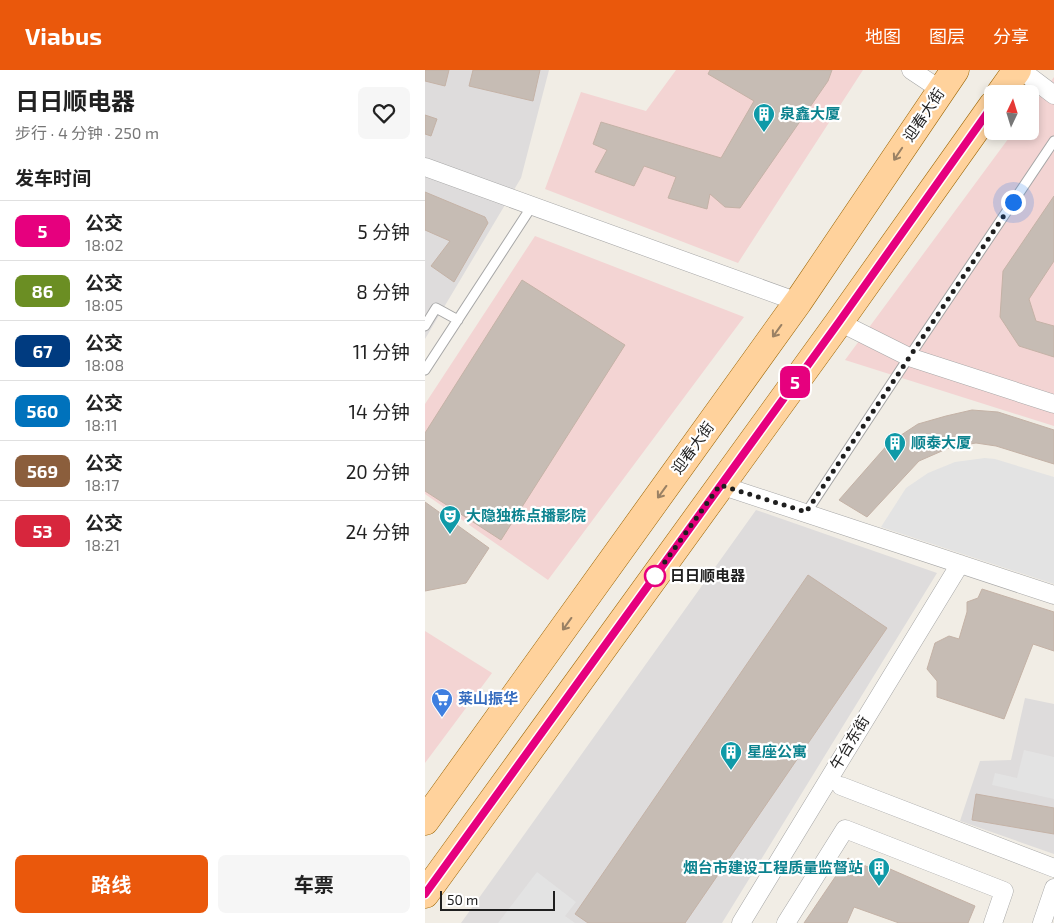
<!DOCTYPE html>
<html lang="zh">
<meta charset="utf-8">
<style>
:root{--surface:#fff;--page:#f6f6f6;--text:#222;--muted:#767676;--line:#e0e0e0;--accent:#ea580c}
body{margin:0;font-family:"Exo 2","Noto Sans SC",sans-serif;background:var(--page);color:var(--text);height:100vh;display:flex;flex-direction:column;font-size:19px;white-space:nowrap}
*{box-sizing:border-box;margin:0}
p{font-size:16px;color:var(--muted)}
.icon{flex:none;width:28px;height:28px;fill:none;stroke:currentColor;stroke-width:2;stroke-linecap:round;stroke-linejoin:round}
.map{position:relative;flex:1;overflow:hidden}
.side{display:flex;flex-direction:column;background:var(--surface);width:425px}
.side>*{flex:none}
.badge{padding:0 10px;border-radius:8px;font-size:18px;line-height:32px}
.needle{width:32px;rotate:4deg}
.controls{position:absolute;left:559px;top:15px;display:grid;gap:10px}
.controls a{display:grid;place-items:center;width:55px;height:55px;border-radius:8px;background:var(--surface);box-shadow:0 2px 8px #0003;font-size:25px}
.scale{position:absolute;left:15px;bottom:12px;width:115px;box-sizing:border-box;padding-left:5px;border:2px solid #1f1f1f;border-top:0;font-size:14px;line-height:18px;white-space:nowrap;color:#1f1f1f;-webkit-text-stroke:4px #fff;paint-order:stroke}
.you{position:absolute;width:25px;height:25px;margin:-12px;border:4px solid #fff;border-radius:50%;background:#1a73e8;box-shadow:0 0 0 8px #1a73e833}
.map>.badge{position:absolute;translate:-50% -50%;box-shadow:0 0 0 2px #fff}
h2{padding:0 15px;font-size:19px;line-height:45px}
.round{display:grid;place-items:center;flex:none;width:52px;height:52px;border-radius:8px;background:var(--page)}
.head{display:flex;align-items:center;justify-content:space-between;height:85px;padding:0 15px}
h1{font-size:24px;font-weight:700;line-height:38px}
.primary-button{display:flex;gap:10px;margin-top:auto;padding:10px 15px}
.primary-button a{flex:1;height:58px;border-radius:8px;background:var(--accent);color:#fff;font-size:20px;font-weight:700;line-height:58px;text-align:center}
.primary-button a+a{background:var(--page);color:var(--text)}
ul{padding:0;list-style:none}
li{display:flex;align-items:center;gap:15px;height:60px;padding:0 15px;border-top:1px solid var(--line)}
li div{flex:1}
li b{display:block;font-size:19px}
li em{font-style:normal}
li .badge{min-width:55px;font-weight:700;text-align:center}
header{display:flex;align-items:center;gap:30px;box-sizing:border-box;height:70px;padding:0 25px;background:var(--accent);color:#fff}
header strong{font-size:24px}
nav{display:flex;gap:28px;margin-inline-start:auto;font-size:18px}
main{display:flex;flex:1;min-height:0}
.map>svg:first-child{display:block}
.residential{fill:#dedcdc}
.commercial{fill:#f3d4d3}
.parking{fill:#e3e3e3}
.building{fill:#c6bcb4;stroke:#c4b2a6}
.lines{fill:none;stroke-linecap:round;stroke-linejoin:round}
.service-casing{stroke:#a6a6a6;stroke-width:11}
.minor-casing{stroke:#a6a6a6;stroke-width:19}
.primary-casing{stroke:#9b6400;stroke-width:29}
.service{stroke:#fff;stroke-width:9}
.minor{stroke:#fff;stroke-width:18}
.primary{stroke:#ffd29c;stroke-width:28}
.oneway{stroke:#9a8164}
.line-casing{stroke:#fff;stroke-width:11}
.line{stroke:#e6007e;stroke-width:8}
.walk{stroke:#1f1f1f;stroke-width:5;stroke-dasharray:0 9}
.stop-dot{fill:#fff;stroke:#e6007e;stroke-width:2.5}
.labels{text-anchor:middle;stroke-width:4.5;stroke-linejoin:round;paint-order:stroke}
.culture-label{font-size:15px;font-weight:bold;fill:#0d838f;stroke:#fff;text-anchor:start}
.street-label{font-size:15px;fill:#1f1f1f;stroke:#fff}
.stop-label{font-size:15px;font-weight:bold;fill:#1f1f1f;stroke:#fff;text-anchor:start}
.shop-label{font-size:15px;font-weight:bold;fill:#366cbe;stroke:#fff;text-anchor:start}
</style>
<header>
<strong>Viabus</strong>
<nav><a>地图</a><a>图层</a><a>分享</a></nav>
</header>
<main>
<section class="side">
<div class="head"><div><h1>日日顺电器</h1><p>步行 · 4 分钟 · 250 m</p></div><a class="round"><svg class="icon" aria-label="heart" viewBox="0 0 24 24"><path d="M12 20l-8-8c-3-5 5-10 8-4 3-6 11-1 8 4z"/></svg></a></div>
<h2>发车时间</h2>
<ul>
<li><span class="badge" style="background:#e6007e;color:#fff">5</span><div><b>公交</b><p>18:02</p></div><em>5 分钟</em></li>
<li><span class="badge" style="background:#6b8e23;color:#fff">86</span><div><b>公交</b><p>18:05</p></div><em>8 分钟</em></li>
<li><span class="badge" style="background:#003b80;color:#fff">67</span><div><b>公交</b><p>18:08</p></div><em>11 分钟</em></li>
<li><span class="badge" style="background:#0072bc;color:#fff">560</span><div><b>公交</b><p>18:11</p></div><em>14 分钟</em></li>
<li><span class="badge" style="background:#8b5e3c;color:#fff">569</span><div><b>公交</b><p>18:17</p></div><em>20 分钟</em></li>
<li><span class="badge" style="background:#d7263d;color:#fff">53</span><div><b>公交</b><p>18:21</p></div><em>24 分钟</em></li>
</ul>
<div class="primary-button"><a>路线</a><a>车票</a></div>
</section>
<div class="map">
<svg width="629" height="853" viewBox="0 0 629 853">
<rect width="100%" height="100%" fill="#f1ede5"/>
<path class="residential" d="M0 0H124L96 108 0 269Z
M331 440 512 503 297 853H36Z
M600 628 629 634V784L535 751 555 691 586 690Z"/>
<path class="commercial" d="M251 0H438L313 193 120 119 156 22 221 41Z
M629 7V356L420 290 589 61H605V39Z
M110 166 319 247 123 510 0 424V334Z
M0 561 67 603 0 693Z"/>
<path class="parking" d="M560 388 570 389 629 407V514L456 457 481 418 503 403 530 392Z
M599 680 629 687V729L567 715 570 703 592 708Z
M112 802 151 832 140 846 150 853H73Z"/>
<path class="building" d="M0 0H24L20 16 0 11Z
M48 0H115L108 31 44 16Z
M285 0H407L403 11 315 138 300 137 285 124 282 139 243 128 251 107 219 96 209 116 170 102 182 80 168 74 176 52 296 88 329 31 283 4Z
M0 45 12 49 6 66 0 64Z
M0 122 60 147 63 153 29 212 6 196 25 171 0 160Z
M629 126V191L604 229 611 251 629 256V287L594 276 575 247 578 201Z
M97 210 200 275 76 470 0 421V363Z
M547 340 573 342 629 360V394L571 376 551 373 526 377 494 391 442 447 414 430 464 373 493 354 521 346Z
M0 432 64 478 41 513 0 521Z
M383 505 462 558 260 853H163L150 844Z
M557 519 629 542V581L608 574 579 649 512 627V611L502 599 510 573 524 566 534 569 542 542V532L553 528Z
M551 724 629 738V764L547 750Z
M423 788 443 797 449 792 550 836 543 853H474L429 837 422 853H379Z"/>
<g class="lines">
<g class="service-casing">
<path id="service" d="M0 256 11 238 33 250
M0 300 107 136
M381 443 484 287 629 71"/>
</g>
<g class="minor-casing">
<path id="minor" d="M486 0 516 20
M596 0 629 25
M0 97 373 232
M414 252 484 287 629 334
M295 415 629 525
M416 716 629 798
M316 853 535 494
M361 853 420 759 579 821 568 853
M617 853 629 818"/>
</g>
<g class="primary-casing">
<path id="primary" d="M575 24 592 0
M0 751 373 232 530 0
M0 824 414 252 568 35"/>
</g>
<use href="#service" class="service"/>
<use href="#minor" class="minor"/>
<use href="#primary" class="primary"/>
</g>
<defs><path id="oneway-shaft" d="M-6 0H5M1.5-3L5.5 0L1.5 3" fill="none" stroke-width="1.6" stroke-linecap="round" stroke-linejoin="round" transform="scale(1.25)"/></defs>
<g class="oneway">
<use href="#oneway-shaft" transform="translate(473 84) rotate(124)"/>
<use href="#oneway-shaft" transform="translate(352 261) rotate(126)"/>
<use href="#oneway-shaft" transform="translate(237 422) rotate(126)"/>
<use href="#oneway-shaft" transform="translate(142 554) rotate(126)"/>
</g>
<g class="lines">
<g class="line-casing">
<path id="line" d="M0 824 414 252 568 35"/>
</g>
<use href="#line" class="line"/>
<path class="walk" d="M230 506 227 510 295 415 381 442 588 132"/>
</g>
<defs>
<g id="building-pin" transform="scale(1.125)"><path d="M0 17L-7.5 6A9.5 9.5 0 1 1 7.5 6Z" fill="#0f9aa8" stroke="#fff"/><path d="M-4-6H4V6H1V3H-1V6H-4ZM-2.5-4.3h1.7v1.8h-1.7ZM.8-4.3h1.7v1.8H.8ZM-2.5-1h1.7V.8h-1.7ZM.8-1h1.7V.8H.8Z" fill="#fff"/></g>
<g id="theatre-pin" transform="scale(1.125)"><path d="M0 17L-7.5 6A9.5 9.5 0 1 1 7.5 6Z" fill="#0f9aa8" stroke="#fff"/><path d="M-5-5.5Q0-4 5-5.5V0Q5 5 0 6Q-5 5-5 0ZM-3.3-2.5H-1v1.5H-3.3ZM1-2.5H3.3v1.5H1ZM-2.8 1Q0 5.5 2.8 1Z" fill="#fff"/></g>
<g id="supermarket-pin" transform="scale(1.125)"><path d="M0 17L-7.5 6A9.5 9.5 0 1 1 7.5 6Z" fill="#3f7fe0" stroke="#fff"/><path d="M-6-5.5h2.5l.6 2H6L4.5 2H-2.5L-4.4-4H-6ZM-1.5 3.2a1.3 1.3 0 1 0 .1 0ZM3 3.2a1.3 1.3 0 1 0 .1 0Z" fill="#fff"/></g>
</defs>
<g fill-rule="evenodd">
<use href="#building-pin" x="339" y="44"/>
<use href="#building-pin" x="470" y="373"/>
<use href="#theatre-pin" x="25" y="446"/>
<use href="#supermarket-pin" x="17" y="629"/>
<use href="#building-pin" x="306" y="682"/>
<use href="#building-pin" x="454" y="798"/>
</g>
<circle class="stop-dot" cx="230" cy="506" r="10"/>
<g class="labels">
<g class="culture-label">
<text x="355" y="49">泉鑫大厦</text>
<text x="486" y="378">顺泰大厦</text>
<text x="41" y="451">大隐独栋点播影院</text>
<text x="322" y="687">星座公寓</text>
<text x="438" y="803" text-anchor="end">烟台市建设工程质量监督站</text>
</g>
<g class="street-label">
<text transform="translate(499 45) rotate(-56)" y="5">迎春大街</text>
<text transform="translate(268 378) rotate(-54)" y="5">迎春大街</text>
<text transform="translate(425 673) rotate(-59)" y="5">午台东街</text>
</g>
<g class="stop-label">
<text x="245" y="511">日日顺电器</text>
</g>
<g class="shop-label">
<text x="33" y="634">莱山振华</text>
</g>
</g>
</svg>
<div class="controls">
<a><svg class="needle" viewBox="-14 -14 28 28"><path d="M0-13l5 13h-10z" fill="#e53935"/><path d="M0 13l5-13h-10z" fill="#767676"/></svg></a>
</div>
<div class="scale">50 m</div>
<div class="you" style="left:588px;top:132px"></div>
<b class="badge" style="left:370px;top:312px;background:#e6007e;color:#fff">5</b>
</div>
</main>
